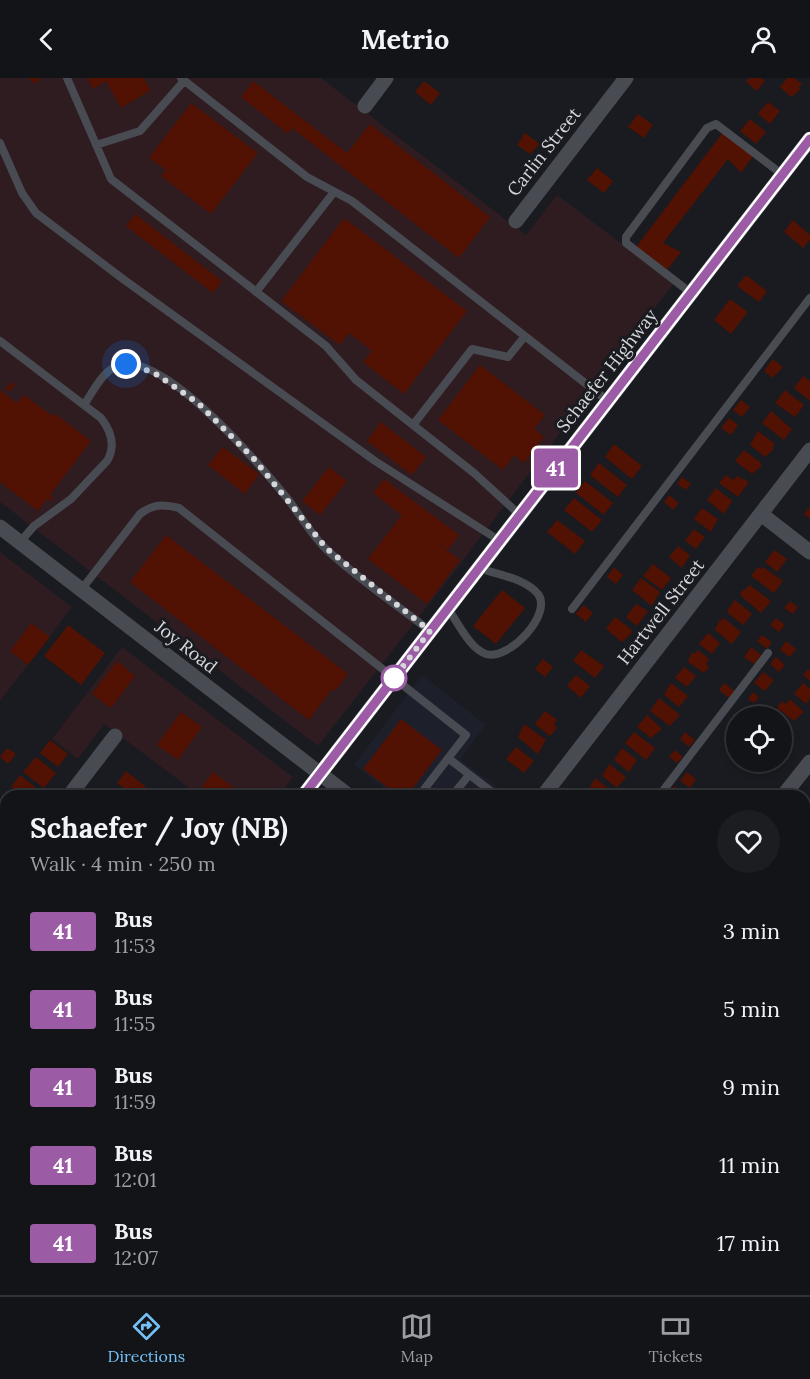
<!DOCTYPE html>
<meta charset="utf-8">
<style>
:root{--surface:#131418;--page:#1c1d21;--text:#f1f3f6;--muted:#9d9ea2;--line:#323337;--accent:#74c0f6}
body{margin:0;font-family:Lora,serif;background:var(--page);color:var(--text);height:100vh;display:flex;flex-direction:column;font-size:22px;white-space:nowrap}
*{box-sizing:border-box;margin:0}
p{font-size:20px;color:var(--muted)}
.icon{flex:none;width:33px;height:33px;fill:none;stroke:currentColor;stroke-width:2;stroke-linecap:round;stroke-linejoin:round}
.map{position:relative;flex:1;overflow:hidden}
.drawer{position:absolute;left:0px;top:712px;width:810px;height:506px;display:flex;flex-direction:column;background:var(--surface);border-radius:18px 18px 0 0;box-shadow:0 3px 9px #0003,0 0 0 2px var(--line)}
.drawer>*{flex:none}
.badge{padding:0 12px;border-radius:4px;font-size:21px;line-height:39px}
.controls{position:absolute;left:726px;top:628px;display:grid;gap:12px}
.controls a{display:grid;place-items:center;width:66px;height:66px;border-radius:50%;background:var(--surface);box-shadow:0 3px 9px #0003,0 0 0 2px var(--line);font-size:30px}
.you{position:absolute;width:30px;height:30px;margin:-15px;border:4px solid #fff;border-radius:50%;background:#1a73e8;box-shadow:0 0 0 9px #1a73e833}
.map>.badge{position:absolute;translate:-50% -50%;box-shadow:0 0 0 3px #fff}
.round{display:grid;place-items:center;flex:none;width:63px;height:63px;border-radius:32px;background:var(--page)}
.headline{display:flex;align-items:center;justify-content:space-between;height:102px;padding:0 30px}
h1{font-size:28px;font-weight:800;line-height:45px}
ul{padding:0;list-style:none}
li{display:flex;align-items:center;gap:18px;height:78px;padding:0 30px}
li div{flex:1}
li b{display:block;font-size:22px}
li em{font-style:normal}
li .badge{min-width:66px;font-weight:700;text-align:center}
header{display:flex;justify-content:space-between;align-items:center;height:78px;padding:0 30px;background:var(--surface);font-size:27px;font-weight:800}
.tabs{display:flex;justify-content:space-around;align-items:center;height:84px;border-top:2px solid var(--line);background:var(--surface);font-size:16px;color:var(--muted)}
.tabs a{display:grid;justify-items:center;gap:3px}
.tabs .on{color:var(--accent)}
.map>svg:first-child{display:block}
.built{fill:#1d202b}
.industrial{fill:#2e1c21}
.building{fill:#511103}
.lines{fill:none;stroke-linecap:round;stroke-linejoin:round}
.service{stroke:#494b52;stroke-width:8}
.minor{stroke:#494b52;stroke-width:15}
.tertiary{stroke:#494b52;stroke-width:15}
.secondary{stroke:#494b52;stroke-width:15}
.line-casing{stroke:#fff;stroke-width:14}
.line{stroke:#9b5ba5;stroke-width:9}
.walk{stroke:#d6d7db;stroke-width:6;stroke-dasharray:0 10.8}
.stop-dot{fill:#fff;stroke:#9b5ba5;stroke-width:3}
.labels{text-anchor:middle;stroke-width:6;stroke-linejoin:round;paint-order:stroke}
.street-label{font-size:18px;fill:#d6d7db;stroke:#191b20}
</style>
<header><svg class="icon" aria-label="back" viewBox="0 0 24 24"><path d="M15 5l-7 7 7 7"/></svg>Metrio<svg class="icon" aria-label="person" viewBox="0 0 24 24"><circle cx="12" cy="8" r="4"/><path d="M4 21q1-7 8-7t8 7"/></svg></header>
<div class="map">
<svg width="810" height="1217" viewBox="0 0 810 1217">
<rect width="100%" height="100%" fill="#191b20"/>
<path class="built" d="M422 597 486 647 460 681 509 718H395L354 687Z
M804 1106 810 1111V1184L804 1179Z"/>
<path class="industrial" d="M0 0H321L526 157 557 117 674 205 461 485 318 668 0 424Z
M0 474 72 529 0 623Z
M122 569 293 699 279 718H200L104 646 78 681 52 661Z"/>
<path class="building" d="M28 0H40L36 6Z
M87 0H143L151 12 121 30 106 3 93 11Z
M749 0H762L765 3 757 13 746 4Z
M787 0H794L802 6 798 10 801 11 791 19 780 9Z
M253 3 347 75 370 46 490 139 459 180 292 50 288 56 241 19Z
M424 3 440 15 431 27 415 14Z
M768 24 780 33 770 46 758 36Z
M191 25 258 75 211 136 161 98 166 92 149 80Z
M638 36 653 47 644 60 628 49Z
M750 41 766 54 756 66 740 53Z
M724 53 754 77 741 95 728 81 663 165 681 174 667 192 636 169Z
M525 55 540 66 530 76 517 67Z
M597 90 613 103 604 115 587 102Z
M135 136 222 203 213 215 126 148Z
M344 140 467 233 404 316 363 284 372 273 349 255 340 267 281 223Z
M793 142 810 157V162L803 170 784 154Z
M746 197 767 213 759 224 737 208Z
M730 221 748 234 731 256 714 242Z
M773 281 783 289 773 300 764 293Z
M480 287 545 337 534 351 544 359 524 385 514 377 503 392 438 342Z
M803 298 810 303V323L794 310Z
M11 304 15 307 9 314 5 311Z
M0 312 17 325 24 317 52 338 54 335 91 363 50 417 53 420 51 423 47 421 38 433 0 404Z
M785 312 804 327 795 339 775 325Z
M741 322 750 329 742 339 733 332Z
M771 333 792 351 784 362 762 345Z
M729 340 738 347 731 357 721 350Z
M381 344 426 379 412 397 367 363Z
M758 353 775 366 772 369 774 371 765 379 750 367Z
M614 366 642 388 632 401 605 379Z
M223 369 259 396 245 416 208 387Z
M744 372 761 385V389L752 396 735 383Z
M599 385 627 407 618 419 590 397Z
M329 389 347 403 320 437 302 423Z
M726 397 733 402 737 398 749 404 738 419 719 405Z
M682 399 691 406 686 412 677 406Z
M384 401 459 457 448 472 429 459 460 482 427 526 368 481 402 437 373 415Z
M585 403 613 425 604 437 576 415Z
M716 410 732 423 724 436 707 422Z
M669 417 679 425 673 432 664 424Z
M574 420 602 442 592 454 564 432Z
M810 429V441L804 436Z
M702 430 718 441 711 454 694 441Z
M557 442 585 463 575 476 547 454Z
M694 451 705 459 696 471 685 463Z
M166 457 348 596 335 613 332 611 309 642 130 504Z
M678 468 690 477 682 490 669 479Z
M774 472 787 481 777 494 765 484Z
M653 486 671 500 662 512 643 498Z
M614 489 623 497 616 506 607 499Z
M758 489 761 491 763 489 783 503 774 515 751 498Z
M641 500 660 514 652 528 632 512Z
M750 507 771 523 761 535 741 518V514Z
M502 512 525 530 496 566 473 548Z
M735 522 752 536 743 547 728 535V531Z
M790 523 798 529 793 536 784 530Z
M636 526 648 533 637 548 626 539Z
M583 527 593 535 586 544 576 536Z
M615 539 632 552 631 556 622 564 606 551Z
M724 540 741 554 732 566 715 552 719 543Z
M776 540 785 547 779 554 770 547Z
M31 545 50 559 28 587 10 573Z
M68 547 105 575 81 607 44 578Z
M708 555 720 565 712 576 699 566Z
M762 557 772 564 767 571 757 563Z
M786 563 796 571 790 579 780 572Z
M751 569 761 577 754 586 744 579Z
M581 572 604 588 595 600 573 583Z
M698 572 709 581 706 586 709 589 704 595 688 584 692 574 694 576Z
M776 579 785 587 779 594 770 586Z
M543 581 553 589 545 599 535 591Z
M117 583 135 598 111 630 92 616Z
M684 589 696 598 687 609 675 600Z
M808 591 810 593V603L803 597Z
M763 594 774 602 765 613 754 605Z
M576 597 590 608 581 620 567 608Z
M671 605 688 618 679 629 664 617Z
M724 605 735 613 729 620 719 612Z
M803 605 810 611V620L806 626 794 616Z
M753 614 759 619 754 625 748 621Z
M659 620 680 637 670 648 650 633Z
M790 621 804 634 794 643 777 630 782 623 786 626Z
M545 633 557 642 554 647 557 650 550 658 535 646Z
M762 633 768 638 767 639 759 638Z
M181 634 202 649 178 682 157 667Z
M647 637 662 651 651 660 637 649Z
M401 641 442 672 407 718H399L363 691Z
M782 641 790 647 782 658Z
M524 646 546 662 538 676 518 659Z
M634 654 655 670 646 682 625 665Z
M685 654 695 662 689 669 680 661Z
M50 662 68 676 58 689 40 675Z
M516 669 534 683 524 695 506 681Z
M7 670 16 676 8 686 0 679Z
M622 670 637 682 629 694 614 682Z
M675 672 683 679 677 685 669 679Z
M36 679 56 695 44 710 23 694Z
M755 684H768L763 690Z
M609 686 626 699 617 710 602 698Z
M126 693 146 709 138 718H134L117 705Z
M213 694 245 718H214L202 709Z
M687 694 696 701 690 710 680 703Z
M20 697 39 712 33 718H24L11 709Z
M595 700 613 714 609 718H595L588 713Z
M674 708 684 716 682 718H666Z
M114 711 123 718H108Z
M6 716V735L0 731V725Z
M0 741 6 746V753L0 761Z
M804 758 810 762V774L807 779 804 777Z
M0 856 6 861V874L2 879Z
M807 861 810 863V874L804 869Z
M807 920 810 923V943L804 939V922Z
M6 1026V1050L0 1058V1034Z
M804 1144 810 1149V1170L804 1166Z
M6 1175V1203L0 1211V1183Z
M90 1212H94L101 1217H86Z
M216 1212H238L234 1217H223Z
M350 1212H367L365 1217H343V1214L349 1216Z
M461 1212H488L484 1217H468Z
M501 1212H508L514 1217H497Z
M590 1212H596L603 1217H586Z
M693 1212H713L709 1217H695L691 1214Z"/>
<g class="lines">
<path class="service" d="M67 0 111 101 326 268 356 302 474 395 520 437
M181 0 307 99 352 123 608 323
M0 65 22 115 36 135 123 201 375 383 500 463
M96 67 140 53 184 3
M256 214 334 114
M691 215 626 165V159L707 50 716 46 783 97
M0 263 101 340C111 353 116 368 107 383L71 421 34 448 20 464
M84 327C94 312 105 288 124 286 171 282 259 386 287 420 300 437 311 456 326 471 358 501 396 526 430 553
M413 347 472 271 508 279 525 258
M81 512 140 436C153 426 163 426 179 430L466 657 419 718
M448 531C458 544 469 570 486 576 509 583 553 536 538 516 525 500 498 497 479 490
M572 531 810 220
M448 680 497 718
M452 718 469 697
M659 718 768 575
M804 859 810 851
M804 946 810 951
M0 963 6 955
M804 1185 810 1190
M35 1217 39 1212"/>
<path class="minor" d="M365 28 386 0
M516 143 626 0
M761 436 810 474
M69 718 115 658
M543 718 810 372
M783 718 810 684
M0 810 6 802
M0 932 6 937
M804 1009 810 1001
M167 1212 174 1217
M150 1217 156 1212
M409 1217 412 1212
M645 1217 649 1212"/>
<path class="tertiary" d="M0 449 349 718
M804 1068 810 1072"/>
<path class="secondary" d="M303 718 810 61
M0 1118 6 1110"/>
</g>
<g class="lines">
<g class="line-casing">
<path id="line" d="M303 718 810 61"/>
</g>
<use href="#line" class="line"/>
<path class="walk" d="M126 286 153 294 198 325 254 381 327 471 430 553 394 600"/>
</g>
<circle class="stop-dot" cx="394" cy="600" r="12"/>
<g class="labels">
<g class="street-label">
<text transform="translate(544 74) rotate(-52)" y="6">Carlin Street</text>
<text transform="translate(607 293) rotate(-52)" y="6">Schaefer Highway</text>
<text transform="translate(661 534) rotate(-52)" y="6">Hartwell Street</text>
<text transform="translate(186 569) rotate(38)" y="6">Joy Road</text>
</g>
</g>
</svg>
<div class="controls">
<a><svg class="icon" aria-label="locate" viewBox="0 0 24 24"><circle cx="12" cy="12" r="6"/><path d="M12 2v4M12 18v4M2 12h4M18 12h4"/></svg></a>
</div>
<div class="you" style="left:126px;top:286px"></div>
<b class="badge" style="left:556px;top:390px;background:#9b5ba5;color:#fff">41</b>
<section class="drawer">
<div class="headline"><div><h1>Schaefer / Joy (NB)</h1><p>Walk · 4 min · 250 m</p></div><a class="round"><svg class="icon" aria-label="heart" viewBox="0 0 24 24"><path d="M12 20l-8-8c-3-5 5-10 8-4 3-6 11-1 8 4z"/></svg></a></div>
<ul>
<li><span class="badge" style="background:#9b5ba5;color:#fff">41</span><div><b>Bus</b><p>11:53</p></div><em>3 min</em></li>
<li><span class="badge" style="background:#9b5ba5;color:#fff">41</span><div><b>Bus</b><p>11:55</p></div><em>5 min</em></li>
<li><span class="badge" style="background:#9b5ba5;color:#fff">41</span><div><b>Bus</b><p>11:59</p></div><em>9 min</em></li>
<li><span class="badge" style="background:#9b5ba5;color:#fff">41</span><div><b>Bus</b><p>12:01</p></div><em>11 min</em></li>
<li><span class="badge" style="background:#9b5ba5;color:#fff">41</span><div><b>Bus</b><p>12:07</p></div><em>17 min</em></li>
</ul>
</section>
</div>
<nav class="tabs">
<a class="on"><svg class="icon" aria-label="directions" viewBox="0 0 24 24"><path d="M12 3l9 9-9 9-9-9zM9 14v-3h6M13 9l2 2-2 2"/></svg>Directions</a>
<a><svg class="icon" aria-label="map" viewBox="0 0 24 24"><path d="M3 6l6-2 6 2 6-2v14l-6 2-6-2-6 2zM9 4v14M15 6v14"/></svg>Map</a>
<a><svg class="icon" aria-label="tickets" viewBox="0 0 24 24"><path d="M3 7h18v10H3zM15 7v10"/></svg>Tickets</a>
</nav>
